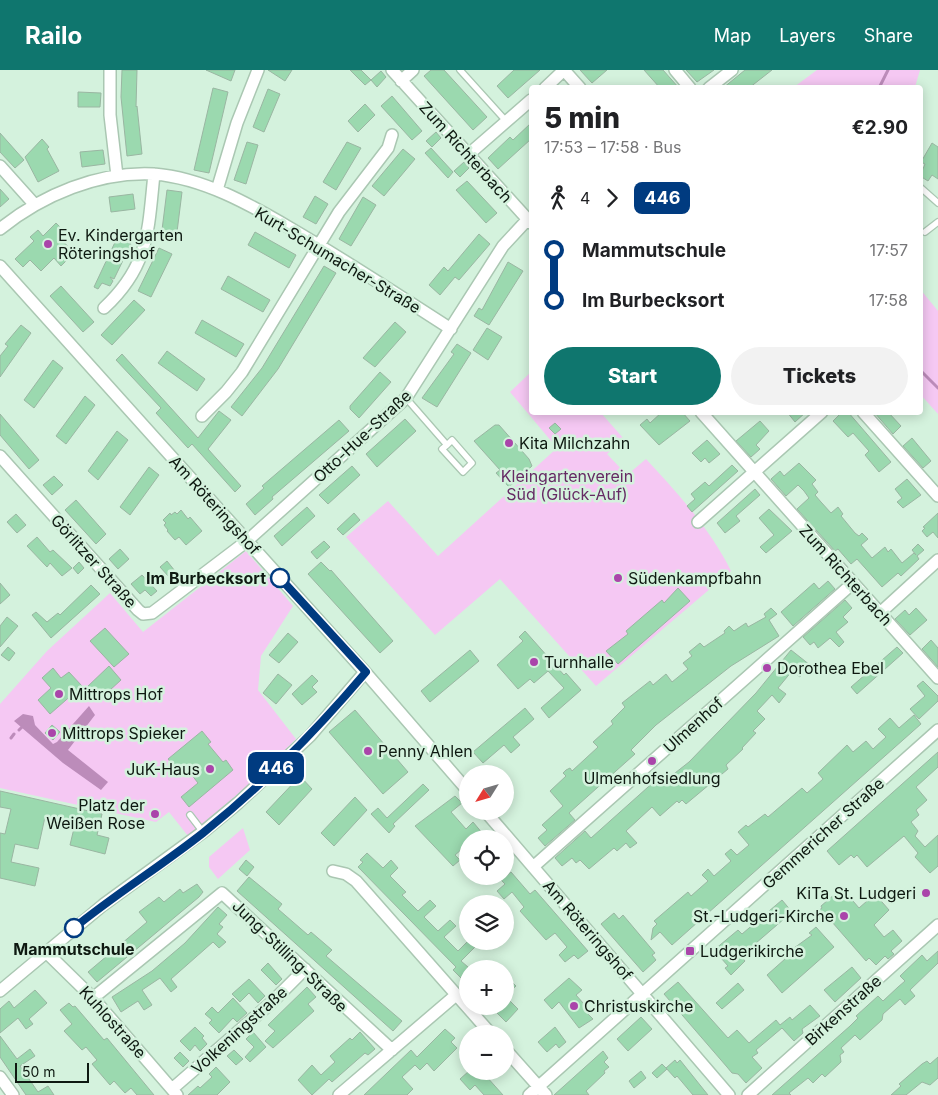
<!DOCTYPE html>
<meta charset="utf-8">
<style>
:root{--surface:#fff;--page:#f2f2f2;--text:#202124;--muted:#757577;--accent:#0f766e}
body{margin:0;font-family:Inter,sans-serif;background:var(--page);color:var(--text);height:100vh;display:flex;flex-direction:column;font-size:19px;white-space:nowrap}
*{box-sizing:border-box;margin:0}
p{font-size:16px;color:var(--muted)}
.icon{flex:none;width:28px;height:28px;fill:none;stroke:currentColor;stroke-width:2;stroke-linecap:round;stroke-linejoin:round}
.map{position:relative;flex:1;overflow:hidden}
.panel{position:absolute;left:529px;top:15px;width:394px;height:330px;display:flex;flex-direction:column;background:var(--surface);border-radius:5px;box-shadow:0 2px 12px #0003}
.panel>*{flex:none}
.badge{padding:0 10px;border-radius:8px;font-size:18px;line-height:32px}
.needle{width:32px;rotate:233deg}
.tools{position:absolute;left:459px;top:695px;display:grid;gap:10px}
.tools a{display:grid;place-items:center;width:55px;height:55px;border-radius:50%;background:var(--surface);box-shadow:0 2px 12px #0003;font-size:25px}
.scale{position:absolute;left:15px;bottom:12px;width:74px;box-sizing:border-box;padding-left:5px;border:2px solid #0e1911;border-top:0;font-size:14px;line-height:18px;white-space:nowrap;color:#0e1911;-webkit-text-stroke:4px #d4f2dd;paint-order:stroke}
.map>.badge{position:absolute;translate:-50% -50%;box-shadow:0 0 0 2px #fff}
.legs{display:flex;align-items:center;gap:8px;height:55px;padding:0 15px;font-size:16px}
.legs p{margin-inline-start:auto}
.summary{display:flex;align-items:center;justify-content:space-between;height:85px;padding:0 15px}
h1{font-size:28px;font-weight:800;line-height:38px}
.action{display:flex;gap:10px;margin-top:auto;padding:10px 15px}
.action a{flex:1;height:58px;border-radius:30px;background:var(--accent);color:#fff;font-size:20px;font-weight:800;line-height:58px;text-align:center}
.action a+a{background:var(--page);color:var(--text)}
ul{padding:0 15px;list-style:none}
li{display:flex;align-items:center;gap:18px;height:50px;font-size:19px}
li i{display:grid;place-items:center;width:8px;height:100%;margin:0 6px;background:currentColor}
li i::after{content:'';width:12px;height:12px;margin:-6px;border:4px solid;border-radius:50%;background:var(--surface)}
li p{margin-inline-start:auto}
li:first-child i{background:linear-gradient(#0000 50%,currentColor 0)}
li:last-child i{background:linear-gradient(currentColor 50%,#0000 0)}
header{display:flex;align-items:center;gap:30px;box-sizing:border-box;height:70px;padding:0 25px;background:var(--accent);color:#fff}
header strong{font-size:24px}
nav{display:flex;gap:28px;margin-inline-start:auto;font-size:18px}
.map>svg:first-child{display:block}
.green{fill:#f5c8f3}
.water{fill:#bc8cba}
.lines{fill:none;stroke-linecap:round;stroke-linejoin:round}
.stream{stroke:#bc8cba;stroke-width:3}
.building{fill:#9bd9af;stroke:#9ab6a2}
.lane-casing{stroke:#aac7b2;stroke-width:8}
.street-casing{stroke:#aac7b2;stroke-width:14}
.lane{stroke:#fff;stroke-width:5.5}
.street{stroke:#fff;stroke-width:11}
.line-1-casing{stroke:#fff;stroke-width:11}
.line-1{stroke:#003b80;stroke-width:8}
.poi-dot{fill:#aa45aa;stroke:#d4f2dd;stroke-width:2}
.stop-1-dot{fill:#fff;stroke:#003b80;stroke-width:2.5}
.labels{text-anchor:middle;stroke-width:5;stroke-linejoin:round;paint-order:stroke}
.street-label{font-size:16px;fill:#0e1911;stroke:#d4f2dd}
.poi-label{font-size:16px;fill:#0e1911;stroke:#d4f2dd;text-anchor:start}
.park-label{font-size:16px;fill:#652a64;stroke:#d4f2dd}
.stop-label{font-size:16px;font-weight:bold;fill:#0e1911;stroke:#d4f2dd;text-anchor:end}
</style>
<header>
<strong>Railo</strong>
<nav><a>Map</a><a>Layers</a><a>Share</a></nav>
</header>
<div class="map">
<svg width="938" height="1025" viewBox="0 0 938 1025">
<rect width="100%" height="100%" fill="#d4f2dd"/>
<path class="green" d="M817 0H920L915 17H794Z
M920 219 938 241V344L920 324Z
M531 302V342L601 343 624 369 607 384 627 405 646 389C677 422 711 460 731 501L596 616 500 509 435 565 346 467 388 431 438 486 557 378 510 322Z
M246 481 293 536 261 586 258 620 296 669 258 707 188 766 169 742 156 752 0 718V634L47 581 110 523 143 562Z
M243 758 250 780 218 809 209 797V787Z"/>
<path class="water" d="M89 636 95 645 68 680 108 712 101 720 63 693 14 651 23 644 33 646 35 655 53 674 57 672Z"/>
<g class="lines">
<path class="stream" d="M879 18 888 0
M920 300 938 318
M19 660 22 657
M11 668 14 664"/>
</g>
<path class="building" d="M122 0H137L136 37 137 36 142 84 127 86 121 27Z
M206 0H235L231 11Z
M268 0H292L285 11Z
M350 0H361L371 10 365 15Z
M431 0H444L487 47 473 60 424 6Z
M514 0H540L508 28 497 16Z
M580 0H607L592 13Z
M644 0H663L679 18H660Z
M686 0H714L697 12Z
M745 0H772L749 18H723Z
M381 1 386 7 377 17 371 10Z
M213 18 228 22 209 103 194 100Z
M268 19 280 24 264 62 253 57Z
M78 22 101 23 100 37H78Z
M392 26 422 61 412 70 381 36Z
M365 34 375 45 358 62 348 51Z
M531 53V69L498 99 488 88 510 67 513 70Z
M436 62 441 68 432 77 426 71Z
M0 63 24 90 15 98 0 82Z
M42 69 49 77 47 79 59 101 38 112 25 87Z
M247 72 258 75 246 114 234 110Z
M347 72 361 78 336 120 323 112Z
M932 73 938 77V109L932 105 928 111 920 106 925 94 921 92Z
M431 78 453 102 448 108 425 83Z
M403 79 415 89 384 126 372 116Z
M103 80 105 94 82 97 80 82Z
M464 92 469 98 460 107 454 101Z
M467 111 497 143 486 153 456 120Z
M0 119 9 129 0 137Z
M167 120 182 122 176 170 161 168Z
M133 124 135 139 111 142 109 127Z
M315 126 328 134 316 154 303 147Z
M363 127 376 135 351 176 339 169Z
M56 153 64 161 58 166 74 183 61 196 54 188 41 201 30 190 23 197 15 189 34 171 30 167 38 160 43 166Z
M255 162 296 185 289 198 248 175Z
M479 164 490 174 459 210 455 207 440 225 429 215 444 197 448 201Z
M117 168 131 174 114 209 110 207 113 211 110 216 102 213 98 219 94 217Z
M159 178 172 184 151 227 138 221Z
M508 192 523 201 489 255 474 246 479 238 482 240Z
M324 196 336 203 278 299 242 346 231 337 262 298Z
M228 206 270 230 263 242 221 219Z
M61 216 94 252 83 262 50 226Z
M134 230 145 240 112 275 101 265Z
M202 250 244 274 236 287 195 263Z
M395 252 406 262 375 297 363 288Z
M21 255 31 263 0 307V286L8 276 5 274Z
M487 258 502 267 488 290 473 280Z
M457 274 471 283 437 337 422 328 454 284 451 282Z
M167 281 205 309 197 321 158 293Z
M122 284 198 368 219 341 231 350 208 379 241 416 235 422 192 374 188 378 156 343 161 338 116 290Z
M53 290 63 298 34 338 24 330Z
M380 302 391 312 359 348 350 339V336Z
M85 326 95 335 66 374 56 366Z
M662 342H682L690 351 659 375 640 355 647 349 650 353Z
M787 342H806L795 352Z
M842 342H848L891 392 879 402 865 385 869 381 853 363 848 367 833 351Z
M874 342H888L901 356 893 364Z
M0 344 39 390 29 399 0 365Z
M405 349 416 361 377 397 366 384Z
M339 350 349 361 272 427 273 429 255 445 246 434 264 418 262 416Z
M760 351 769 361 756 375 760 379 751 387 736 371Z
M555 353 561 359 555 364 549 358Z
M495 355H499L529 389 532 396 509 417 496 403 500 400 474 371Z
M117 361 128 370 98 410 88 401Z
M912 368 931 391 923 398 903 376Z
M707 370 720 384 709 393 705 388 701 392 692 383Z
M799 393 816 410 812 414 818 422 815 425 821 432 831 443 838 437 843 444 841 446 855 463 859 466 862 463 868 469 861 475 872 488 885 477 888 482 891 479 902 493 914 483 916 485 912 480 918 474 924 480 917 486 919 489 901 506 898 503 882 517 857 489 851 494 838 479 835 481 797 439 809 428 804 421 798 415 786 426 771 409 780 401 784 406Z
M732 395 738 401 692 442 687 436 695 429 691 424 705 412 709 416Z
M352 396 360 405 328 434 319 425Z
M149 397 159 405 130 445 120 437Z
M54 406 63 415 52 425 43 415Z
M907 409 921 425 903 438 897 432 902 428 895 419Z
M755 419 760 425 736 446 740 451 725 463 717 453Z
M76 430 106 464 96 474 65 440Z
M307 437 315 446 282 476 274 466Z
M769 439 792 461 766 483 760 477 774 465 759 448Z
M181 440 188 449 190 447 202 461 186 475 179 467 175 470 167 461 168 460 164 455 166 453 163 450 170 443 171 445 175 442 177 444Z
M354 443 360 450 343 465 337 459Z
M938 443V468L933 462 927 467 922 461 925 458 923 457Z
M16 444 26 455 17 463 7 452Z
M37 467 50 482 53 480 72 498 62 506 50 493 47 497 27 476Z
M324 471 330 477 317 489 311 482Z
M120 479 129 489 118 499 109 489Z
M167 491 175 501 169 507 160 497Z
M79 492 84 498 78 504 73 498Z
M321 492 330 501 331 500 393 571 380 583 308 504Z
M142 505 157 521 151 526 145 520 140 524 131 514Z
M828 511 835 519 793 556 781 542 814 513 819 519Z
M0 513 10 525 0 534Z
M91 515 100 524 51 568 32 545 36 542 47 552 58 543 60 545Z
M678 518 690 531 618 594 606 581 628 564 626 561 662 530 664 533Z
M845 530 852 538 843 547 848 552 836 562 844 572 839 577 830 568 818 578 814 572 810 575 803 567Z
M771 538 777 544 769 550 779 566 731 596 656 655 631 680 635 684 569 743 575 750 545 776 538 768 547 760 542 755 563 736 550 721 566 706 563 703 566 700 570 698 572 701 598 677 593 672 613 654 611 651 625 637 622 633 650 611 653 615 666 604 672 612 688 599 683 593 692 586 689 582 700 573 704 577 725 563 724 561 729 556 734 561 746 553 748 557 766 547 764 544Z
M916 538 927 550 910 565 895 549 905 540 909 545Z
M7 547 18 556 0 577V556Z
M105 558 129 584 114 597 90 571Z
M525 561 564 605 566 603 581 620 549 648 541 638 564 618 548 601 534 613 530 609 518 619 497 595 523 571 519 567Z
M288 563 298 572 279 593 269 585Z
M931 570 938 578V597L922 579Z
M8 577 15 583 9 591 1 585Z
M897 577 903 583 857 624 851 617Z
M470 580 479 591 430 632 421 621Z
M791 580 810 595 800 607 792 601 778 618 786 624 779 633 772 625 757 641 765 649 753 661 756 663 742 678 743 679 726 695 728 699 686 734 682 730 679 733 677 731 660 746 652 737 626 761 637 773 630 778 626 773 617 781 614 778 589 799 580 790 576 793 572 788 562 796 555 788 585 761 591 768 657 709 661 714 689 692 756 623Z
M109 596 121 610 98 631 86 618Z
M53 598 61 608 69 602 82 616 50 644 38 630 51 618 42 608Z
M278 604 292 615 276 634 263 623Z
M312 605 318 611 312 617 317 622 302 635 292 624Z
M923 611 938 626V631L919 649 910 639 925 626 917 616Z
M525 638 534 649 513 667 520 675 511 683 504 675 483 693 473 682Z
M355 640 408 702 383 724 329 662Z
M914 645 921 654 672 875 660 862 651 870 653 858 657 854 654 851 688 822 691 826 708 811 702 805 708 799 714 806 731 791 725 784 731 779 737 785 749 775 738 762 746 755 748 757 765 744 768 747 802 718 807 723 823 709 818 703 847 675 853 682 866 671 873 679 886 667 878 659 890 648 899 658Z
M52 655 60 662 53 670 45 663Z
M202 661 211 672 208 674 223 692 226 690 233 700 189 737 181 727 198 713 184 695 177 700 168 689Z
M938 682V697L916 717 927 730 916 740 919 745 911 752 918 761 915 766 925 777 938 765V796L930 803 915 787 918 783 904 766 867 797 857 785 854 788 851 785 839 795 827 781Z
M300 706 312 719 279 755 266 742Z
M423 714 429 720 393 754 395 756 389 763 371 744 378 738 387 748Z
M0 721 102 744 97 765 109 768 105 784 70 775 75 754 45 747 38 779 15 774 11 792 39 798 35 816 0 808V763L5 764 11 739 0 737Z
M455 726 462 733 451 742 466 759 473 752 483 764 477 769H468V774L455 785 460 790 453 796 415 756Z
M355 727 367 740 334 776 321 763Z
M367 783 383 798 391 790 398 798 390 806 406 822 402 825 418 841 430 830 436 836 424 847 438 861 450 850 456 856 444 867 458 881 468 871 476 876 461 891 468 897V915L453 900 456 897 358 797 363 792 360 790Z
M246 790 254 797 247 806 239 799Z
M511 802 530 824 535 820 588 881 578 889 574 885 565 892 559 885 567 877 555 863 546 870 520 841 524 837 512 822 504 829 497 821 505 814 501 810Z
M249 807 282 834 278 839 308 865 311 862 332 880 326 886 402 951 393 961 237 821Z
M197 814 203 822 199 827 97 912 88 902 147 852 139 842 159 827 164 832 180 819 183 823Z
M842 818 859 838 875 824 889 840 874 855 884 867 893 860 902 871 891 881 894 884 888 889 885 886 876 895 869 888 866 891 832 852 830 854 818 841 822 838 821 836Z
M782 830 792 842 741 886 745 891 731 905 725 898 728 896 714 880 738 860 742 864Z
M218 837 227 845 219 854 223 857 217 864 226 872 219 878 213 872 171 909 177 917 171 922 160 908 142 920 152 935 144 940 138 931 121 942 112 927 152 901 185 873Z
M614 843 619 849 623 845 655 883 652 885 656 890 643 902 601 854Z
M816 857 834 877 782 923 767 905 785 889 783 886 812 865 809 863Z
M938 881V893L910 920 915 926 905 935 900 929 883 944 882 950 860 970 855 965 841 978 844 982 840 985 841 992 825 1007 822 1004 813 1013 808 1008 789 1023 791 1025H772L850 956 858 948 856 946 878 926 883 931 898 917 905 911 900 906 922 885 927 891Z
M268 893 282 909 276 915 261 900Z
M852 897 861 908 835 932 824 920Z
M505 905 516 916 505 926 518 939 506 952 490 936H505Z
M569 908 582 920 576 925 591 942 588 944 593 949 579 958 559 932 552 939 544 930Z
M249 909 265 926 258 933 249 923 240 932 232 924Z
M678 912 728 968 737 960 749 973 776 950 780 955 790 947 792 950 810 935 820 946 802 959 803 963 794 971 782 958 756 980 758 983 752 987 762 998 746 1013 738 1004 732 1003 727 997 664 924Z
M738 913 744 920 722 939 716 933Z
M307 917 316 927 308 934 314 941 273 978 265 971 275 961 268 955Z
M35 920 47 933 29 949 33 954 26 959 18 948 0 963V939L9 931 14 938Z
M233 928 247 943 237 952 233 948 219 963 209 953 212 950 205 944 212 937 218 943Z
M69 933 73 937 75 936 104 970 107 968 154 1025H137L131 1018 125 1023 114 1011 110 1015 92 994 97 990 86 977 82 980 64 961 72 954 60 940Z
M641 947 652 959 628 981 617 969Z
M195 957 204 966 202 968 207 974 200 981 195 975 190 981 180 971Z
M555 957 566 972 559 978 556 974 547 982 538 972Z
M445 959 455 968 451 972 457 978 434 1001 427 993 420 1000 415 995 402 1007 413 1019 407 1025H364L411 980 417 987Z
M253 962 266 977 250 992 245 987 254 977 246 969Z
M360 962 375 979 368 985 365 983 332 1012 329 1009 312 1025 298 1010 312 995 321 1005 335 992 330 986 350 968 352 970Z
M0 966 17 989 30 979 35 986 20 996 38 1022 48 1016 54 1025H26L0 987Z
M234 980 243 989 236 995 227 986Z
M603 981 608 988 604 992 609 997 604 1001 605 1003 586 1021 589 1025H554Z
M180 982 189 991 183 997 174 988Z
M938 987V1008L930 1015 922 1012 906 1025H891L901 1016 899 1014 922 994 927 991 930 994Z
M675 990 677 993 680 990 708 1025H693L677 1006 675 1008 666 998Z
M662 994 667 999 657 1008 652 1003Z
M216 997 230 1012 217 1025H188L198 1016 200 1018 212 1007 209 1004Z
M469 1001H491L486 1006 503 1025H484L475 1015 470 1020 460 1009Z
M641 1001 646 1008 634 1018 629 1011Z"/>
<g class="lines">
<g class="lane-casing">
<path id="lane" d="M460 0 507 52
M920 117 938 133
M925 162 938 152
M406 328 447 375 442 379 463 402 472 393 452 370 447 375
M190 745 203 762"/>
</g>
<g class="street-casing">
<path id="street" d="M110 0V45L117 106
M392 0 531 153
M675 0 690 18
M401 11 413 0
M545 18 564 0 580 18
M709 18 732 0
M469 84 531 30
M0 96 35 135
M217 120 237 53 258 0
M0 159C42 125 99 101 154 104 203 108 249 134 290 158 345 190 398 225 451 259
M0 196 365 602 468 721
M104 238C149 196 148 162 154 104
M701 342 938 608
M863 342 938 426
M202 346 226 322 242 302 339 142 388 78 392 65
M0 386 138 540 143 544 152 543 247 471 406 328 503 176 528 149
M698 452 822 342
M880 543 938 490
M485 741 729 1025
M533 797 853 513
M333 801 346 804 356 811 491 964
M46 882 93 928 177 1025
M0 921 103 835 203 762 238 733 310 666 365 602
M93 928 222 823 392 980
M505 979 546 1025
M0 1007 13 1025
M172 1019 271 933 305 899
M339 1025 456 925
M529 1025 938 660
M748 1025 938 855"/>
</g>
<use href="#lane" class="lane"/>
<use href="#street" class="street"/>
</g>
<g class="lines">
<g class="line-1-casing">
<path id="line-1" d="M74 858C116 824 161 796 203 763 263 715 316 661 366 602L280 508"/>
</g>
<use href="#line-1" class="line-1"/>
</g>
<g class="poi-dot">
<circle cx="48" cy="174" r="5"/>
<circle cx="509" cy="373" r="5"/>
<circle cx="618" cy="508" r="5"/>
<circle cx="534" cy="592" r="5"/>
<circle cx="767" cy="598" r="5"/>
<circle cx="59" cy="624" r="5"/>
<circle cx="52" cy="663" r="5"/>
<circle cx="368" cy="681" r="5"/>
<circle cx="652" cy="691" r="5"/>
<circle cx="210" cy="699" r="5"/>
<circle cx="155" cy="744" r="5"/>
<circle cx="926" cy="823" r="5"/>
<circle cx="844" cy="846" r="5"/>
<rect x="685" y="876" width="10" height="10" rx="2.5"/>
<circle cx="574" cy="936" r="5"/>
</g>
<g class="stop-1-dot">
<circle cx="280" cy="508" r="9"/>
<circle cx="74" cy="858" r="9"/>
</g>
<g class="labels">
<g class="street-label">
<text transform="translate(466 82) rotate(48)" y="6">Zum Richterbach</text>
<text transform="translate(338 190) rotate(31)" y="6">Kurt-Schumacher-Straße</text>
<text transform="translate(362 366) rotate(-43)" y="6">Otto-Hue-Straße</text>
<text transform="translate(215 435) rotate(48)" y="6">Am Röteringshof</text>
<text transform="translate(94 491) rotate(48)" y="6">Görlitzer Straße</text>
<text transform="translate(846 505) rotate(48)" y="6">Zum Richterbach</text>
<text transform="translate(693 655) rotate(-42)" y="6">Ulmenhof</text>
<text transform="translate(823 763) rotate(-42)" y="6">Gemmericher Straße</text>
<text transform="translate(588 860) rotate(49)" y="6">Am Röteringshof</text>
<text transform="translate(290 886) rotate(44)" y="6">Jung-Stilling-Straße</text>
<text transform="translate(843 940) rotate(-42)" y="6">Birkenstraße</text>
<text transform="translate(113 952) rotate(48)" y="6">Kuhlostraße</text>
<text transform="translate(239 960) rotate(-42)" y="6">Volkeningstraße</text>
</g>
<g class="poi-label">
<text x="58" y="171">Ev. Kindergarten<tspan x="58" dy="18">Röteringshof</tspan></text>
<text x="519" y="379">Kita Milchzahn</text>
<text x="628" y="514">Südenkampfbahn</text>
<text x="544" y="598">Turnhalle</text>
<text x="777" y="604">Dorothea Ebel</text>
<text x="69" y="630">Mittrops Hof</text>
<text x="62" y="669">Mittrops Spieker</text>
<text x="378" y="687">Penny Ahlen</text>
<text x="200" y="705" text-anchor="end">JuK-Haus</text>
<text x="652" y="714" text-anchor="middle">Ulmenhofsiedlung</text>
<text x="145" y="741" text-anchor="end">Platz der<tspan x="145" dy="18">Weißen Rose</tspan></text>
<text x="916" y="829" text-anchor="end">KiTa St. Ludgeri</text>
<text x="834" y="852" text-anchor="end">St.-Ludgeri-Kirche</text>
<text x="700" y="887">Ludgerikirche</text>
<text x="584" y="942">Christuskirche</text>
</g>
<g class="park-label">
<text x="567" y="412">Kleingartenverein<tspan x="567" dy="18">Süd (Glück-Auf)</tspan></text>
</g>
<g class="stop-label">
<text x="266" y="514">Im Burbecksort</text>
<text x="74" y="885" text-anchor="middle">Mammutschule</text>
</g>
</g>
</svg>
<div class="tools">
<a><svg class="needle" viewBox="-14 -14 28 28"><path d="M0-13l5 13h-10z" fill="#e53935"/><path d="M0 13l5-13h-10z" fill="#757577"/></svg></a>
<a><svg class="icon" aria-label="locate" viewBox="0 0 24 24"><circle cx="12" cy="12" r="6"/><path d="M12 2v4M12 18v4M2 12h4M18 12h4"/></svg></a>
<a><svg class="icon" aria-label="layers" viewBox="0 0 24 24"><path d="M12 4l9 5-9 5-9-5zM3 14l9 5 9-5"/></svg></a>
<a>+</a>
<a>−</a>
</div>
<div class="scale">50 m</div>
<b class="badge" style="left:276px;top:698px;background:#003b80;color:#fff">446</b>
<section class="panel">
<div class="summary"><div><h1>5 min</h1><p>17:53 – 17:58 · Bus</p></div><b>€2.90</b></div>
<div class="legs"><svg class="icon" aria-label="walk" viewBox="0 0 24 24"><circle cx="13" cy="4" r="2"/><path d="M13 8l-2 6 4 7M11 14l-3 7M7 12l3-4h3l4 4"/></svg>4<svg class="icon" aria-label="forward" viewBox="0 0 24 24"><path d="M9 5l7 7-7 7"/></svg><b class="badge" style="background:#003b80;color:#fff">446</b></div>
<ul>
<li><i style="color:#003b80"></i><b>Mammutschule</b><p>17:57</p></li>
<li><i style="color:#003b80"></i><b>Im Burbecksort</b><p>17:58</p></li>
</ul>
<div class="action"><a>Start</a><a>Tickets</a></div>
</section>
</div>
